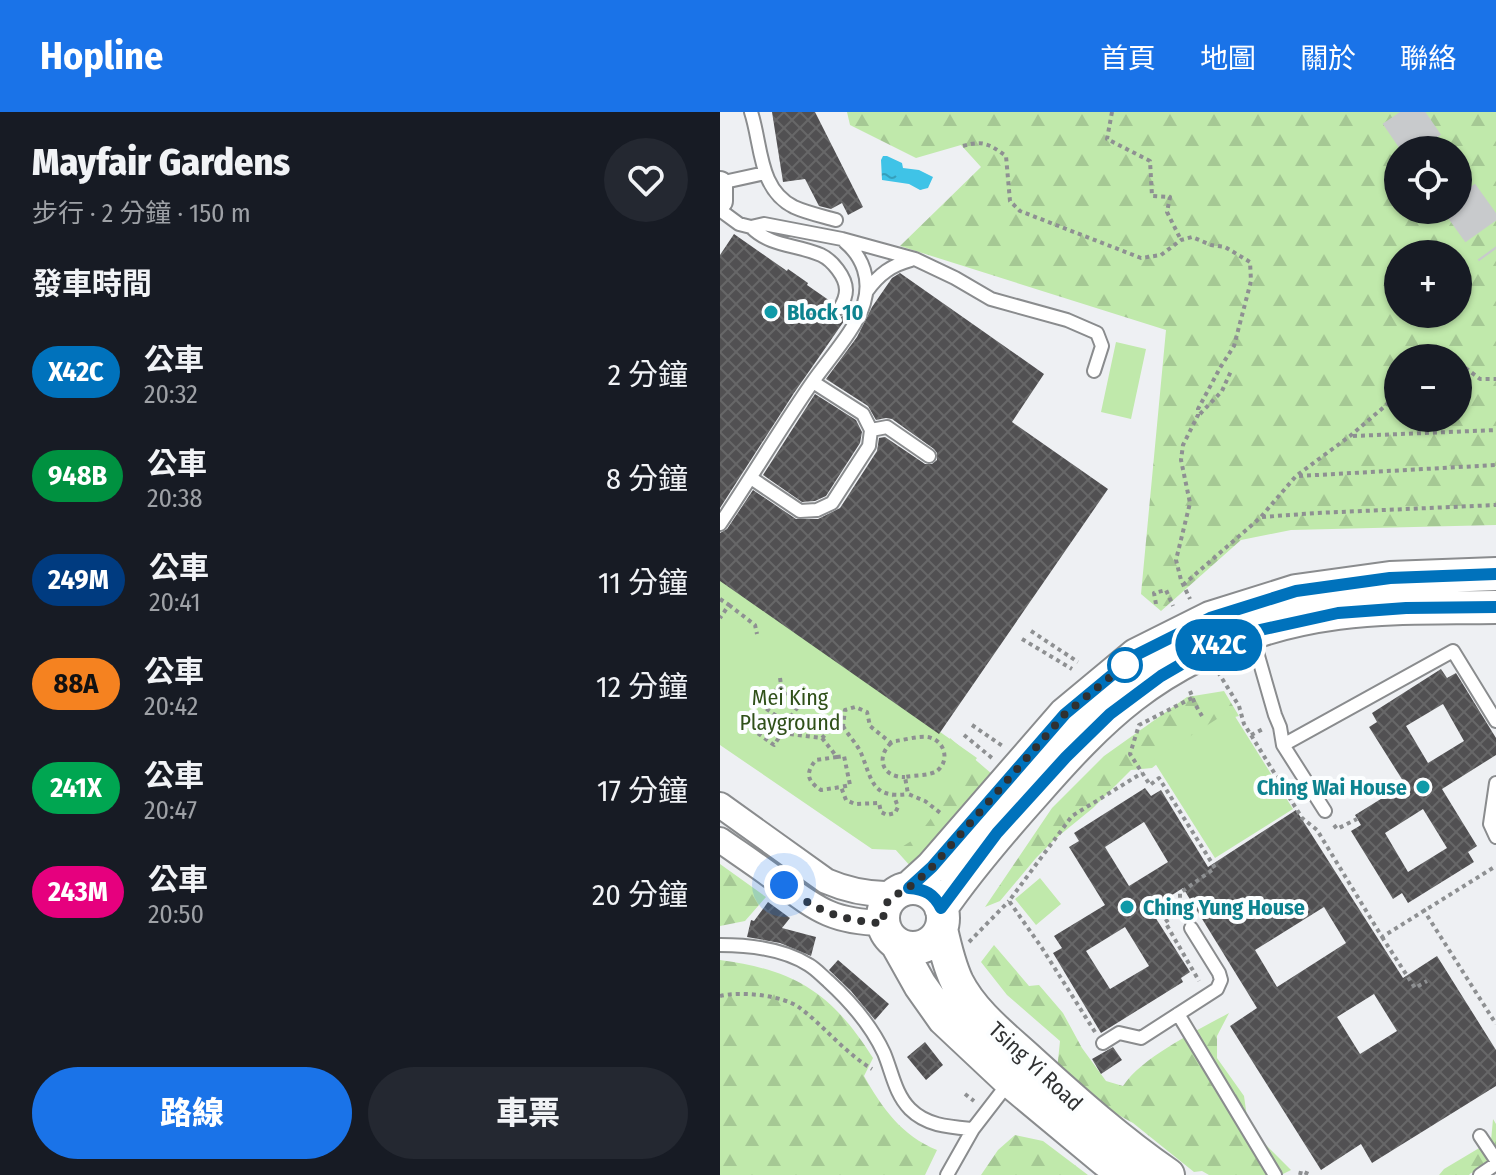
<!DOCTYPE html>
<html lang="zh-TW">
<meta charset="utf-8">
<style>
:root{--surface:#171b24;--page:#242831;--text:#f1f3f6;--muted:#9ea1a6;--accent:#1a73e8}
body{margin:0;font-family:"Fira Sans Condensed","Noto Sans TC",sans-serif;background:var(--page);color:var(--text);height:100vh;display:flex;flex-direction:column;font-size:30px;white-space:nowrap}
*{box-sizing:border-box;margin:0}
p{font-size:26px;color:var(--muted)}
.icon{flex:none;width:44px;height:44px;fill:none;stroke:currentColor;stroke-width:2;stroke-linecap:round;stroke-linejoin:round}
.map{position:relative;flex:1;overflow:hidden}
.sheet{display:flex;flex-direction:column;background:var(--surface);width:720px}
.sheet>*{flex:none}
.badge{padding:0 16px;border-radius:26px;font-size:28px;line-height:52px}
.controls{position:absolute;left:664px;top:24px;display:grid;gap:16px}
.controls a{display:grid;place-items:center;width:88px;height:88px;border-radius:50%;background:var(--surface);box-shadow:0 2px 6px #0004;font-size:40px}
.you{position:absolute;width:40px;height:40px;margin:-20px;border:6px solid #fff;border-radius:50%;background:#1a73e8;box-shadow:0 0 0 12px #1a73e833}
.map>.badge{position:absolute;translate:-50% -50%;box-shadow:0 0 0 4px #fff}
h2{padding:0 32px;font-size:30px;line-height:72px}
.round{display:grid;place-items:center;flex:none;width:84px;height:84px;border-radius:42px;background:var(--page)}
.overview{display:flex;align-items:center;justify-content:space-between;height:136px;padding:0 32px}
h1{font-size:38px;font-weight:800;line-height:60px}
.cta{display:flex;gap:16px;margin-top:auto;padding:16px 32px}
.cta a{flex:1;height:92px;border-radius:48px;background:var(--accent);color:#fff;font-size:32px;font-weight:800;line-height:92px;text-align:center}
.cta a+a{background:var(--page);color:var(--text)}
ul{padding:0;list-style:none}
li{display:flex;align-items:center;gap:24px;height:104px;padding:0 32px}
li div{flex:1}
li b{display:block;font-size:30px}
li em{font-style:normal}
li .badge{min-width:88px;font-weight:700;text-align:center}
header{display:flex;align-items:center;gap:48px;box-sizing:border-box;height:112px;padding:0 40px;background:var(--accent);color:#fff}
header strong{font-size:38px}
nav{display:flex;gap:44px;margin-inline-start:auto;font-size:28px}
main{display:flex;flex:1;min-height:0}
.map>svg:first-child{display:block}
.forest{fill:url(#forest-firs);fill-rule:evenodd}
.park{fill:#c0e9ab}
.water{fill:url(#water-ripples)}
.building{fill:url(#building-cross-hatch);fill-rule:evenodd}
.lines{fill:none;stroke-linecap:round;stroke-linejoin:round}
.motorway-tunnel{stroke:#c8cacc;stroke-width:42;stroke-dasharray:42 21;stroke-linecap:butt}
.service-casing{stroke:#8a8c8e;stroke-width:16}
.minor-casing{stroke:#8a8c8e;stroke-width:28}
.secondary-casing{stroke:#8a8c8e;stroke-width:36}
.path{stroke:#8e9092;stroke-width:4;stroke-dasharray:4 4;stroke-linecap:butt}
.service{stroke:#fff;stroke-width:12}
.minor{stroke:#fff;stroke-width:24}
.secondary{stroke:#fff;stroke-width:32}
.line-casing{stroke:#fff;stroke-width:18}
.line{stroke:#0072bc;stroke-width:12}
.walk{stroke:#303132;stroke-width:8;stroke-dasharray:0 14.4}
.culture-dot{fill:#0f9aa8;stroke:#fcfeff;stroke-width:3}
.stop-dot{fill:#fff;stroke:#0072bc;stroke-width:4}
.labels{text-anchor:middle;stroke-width:8;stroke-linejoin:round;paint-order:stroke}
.culture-label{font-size:22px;font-weight:bold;fill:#0d838f;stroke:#fcfeff;text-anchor:start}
.park-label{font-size:22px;fill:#2f5019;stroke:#fcfeff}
.street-label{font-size:22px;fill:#303132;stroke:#fcfeff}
</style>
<header>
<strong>Hopline</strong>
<nav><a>首頁</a><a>地圖</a><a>關於</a><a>聯絡</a></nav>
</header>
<main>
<section class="sheet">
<div class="overview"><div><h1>Mayfair Gardens</h1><p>步行 · 2 分鐘 · 150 m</p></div><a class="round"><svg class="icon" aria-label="heart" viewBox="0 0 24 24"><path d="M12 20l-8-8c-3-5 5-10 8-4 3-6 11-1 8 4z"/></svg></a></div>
<h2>發車時間</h2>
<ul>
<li><span class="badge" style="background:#0072bc;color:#fff">X42C</span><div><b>公車</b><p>20:32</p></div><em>2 分鐘</em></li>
<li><span class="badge" style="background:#009140;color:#fff">948B</span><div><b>公車</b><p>20:38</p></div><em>8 分鐘</em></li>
<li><span class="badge" style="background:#003b80;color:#fff">249M</span><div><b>公車</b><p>20:41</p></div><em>11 分鐘</em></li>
<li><span class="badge" style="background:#f58220;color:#111">88A</span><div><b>公車</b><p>20:42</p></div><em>12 分鐘</em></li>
<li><span class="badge" style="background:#00a651;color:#fff">241X</span><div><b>公車</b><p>20:47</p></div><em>17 分鐘</em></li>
<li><span class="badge" style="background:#e6007e;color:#fff">243M</span><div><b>公車</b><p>20:50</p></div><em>20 分鐘</em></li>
</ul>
<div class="cta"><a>路線</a><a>車票</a></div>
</section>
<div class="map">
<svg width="776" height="1063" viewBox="0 0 776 1063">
<defs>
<pattern id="forest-firs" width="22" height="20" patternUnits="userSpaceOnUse" patternTransform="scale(2)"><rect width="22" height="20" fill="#c0e9ab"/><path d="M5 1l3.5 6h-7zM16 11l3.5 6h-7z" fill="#a5c894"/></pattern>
<pattern id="water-ripples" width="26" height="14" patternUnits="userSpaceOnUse" patternTransform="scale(2)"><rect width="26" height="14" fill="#3fc3e7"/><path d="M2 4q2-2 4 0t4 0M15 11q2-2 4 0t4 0" fill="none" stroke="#359fbc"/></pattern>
<pattern id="building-cross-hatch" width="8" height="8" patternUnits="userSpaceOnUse" patternTransform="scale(2)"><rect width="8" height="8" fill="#515052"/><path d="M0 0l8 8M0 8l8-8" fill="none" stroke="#676768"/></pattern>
</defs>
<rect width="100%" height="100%" fill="#eef0f3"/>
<path class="forest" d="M127 0H776V413L571 418 521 428 441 499 421 482 446 218 180 134 261 55 241 33 196 46 130 13ZM678 38H738V98H678ZM678 142H738V202H678ZM678 246H738V306H678Z
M504 579 519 604 507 607 457 636 432 656 411 658 373 696 335 727 316 746 280 789 265 795 332 696 384 644 467 585Z
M230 626 272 662 192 756 174 736 219 683Z
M0 752 46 785 25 809 0 814Z
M274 833 309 874 319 873 343 901 362 936 386 969 403 974C422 945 478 918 509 901L497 924V946L524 984 528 1012 538 1025 571 1058 561 1063H489L482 1059 474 1060 413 1011 382 994 337 958 340 929 287 883 261 850Z
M0 848C75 858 112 881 153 946L144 964C162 996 182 1024 217 1038L205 1063H0Z
M773 1007 776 1012V1056L751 1061 749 1063H719L724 1057 771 1029Z
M295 1023 323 1029 368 1063H261L278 1038Z"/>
<path class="park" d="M396 230 426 237 411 307 381 300Z
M0 465 257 646 196 726 177 738 152 737 0 633Z
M511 598 573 697 495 746 433 648Z
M320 766 341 792 316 813 295 787Z"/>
<path class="water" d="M163 44H167L182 51 183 56 199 58 213 65 208 76 200 78 189 72 162 68 161 48Z"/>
<path class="building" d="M52 0H95L143 95 128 103 122 91 111 97 99 94 85 67 63 70Z
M14 122 67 159 68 157 88 171 87 173 113 191 111 197 115 203 121 205 127 201 129 202 74 281 0 396V143Z
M180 161 324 262 292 310 388 377 219 622 0 469V421L7 417 33 378 76 407H98L120 396 157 339 159 326 165 325 205 352H212L217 348V341L214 337 172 307 166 306 156 308 148 294 106 267 137 225 152 195 172 166Z
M95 282 136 308 142 320 140 331 106 384 95 389 82 390 43 363Z
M721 557 727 566 736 561 776 626V643L722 677 757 734 748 740 754 750 688 791 682 781 673 787 631 719 641 713 635 703 685 672 649 615 657 610 652 601ZM723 592 744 629 708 651 686 614ZM703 697 727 736 688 760 665 721Z
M425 676 431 684 441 678 488 755 576 698 683 866 717 844 776 938V974L652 1051 641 1032 601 1058 510 914 537 896 463 776 430 797 470 860 461 866 463 870 381 921 333 841 342 836 334 824 385 793 349 735 359 729 354 721ZM424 710 448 750 409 774 385 735ZM604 795 626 831 557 875 535 838ZM405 815 429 854 390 877 366 839ZM654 882 677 919 640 942 617 905Z
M48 790 70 806 62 816 96 825 91 844 60 831 27 825 31 808 34 809Z
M118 848 169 892 155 908 131 879 109 858Z
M205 930 223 953 206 968 187 945Z
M393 935 402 948 381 962 372 947Z"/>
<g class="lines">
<path class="motorway-tunnel" d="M680 0 706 38
M738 84 776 137"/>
<g class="service-casing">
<path id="service" d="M31 0C42 33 38 77 74 95 87 101 102 104 116 108
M0 71 45 61
M0 98 19 112 31 115 44 112 122 127 195 147 235 166 271 187 347 208 377 221 382 234 374 259
M31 115C51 135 76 132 101 143 112 148 126 165 126 178 126 184 123 191 120 196
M147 179C159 162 172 153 191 148
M151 318 167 315 209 344
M31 366 80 399 97 398 112 391 149 334 151 318 143 302 93 270
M0 412C32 365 61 315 94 268 109 247 138 214 144 191 151 168 143 145 125 130
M532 523 555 603 560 615 563 633 605 699
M563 633 733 539 776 609
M776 671 770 712 776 725
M0 833C29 833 64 837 89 853 96 857 102 864 108 869 131 890 151 913 164 941 172 960 175 982 190 997 207 1014 230 1015 253 1017
M458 902 555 1063
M383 931 399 921 421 926 497 877 501 868 499 861 471 816
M760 1024 776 1048
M227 1063 253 1017 290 969
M760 1063 776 1052"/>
</g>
<g class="minor-casing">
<path id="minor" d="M0 72V89
M0 693 106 769C129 779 150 783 175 782
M0 728C20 742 41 756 61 771 99 799 115 810 163 811"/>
</g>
<g class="secondary-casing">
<path id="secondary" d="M189 776 212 755 345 602 416 543 490 506 576 479 670 466 776 462
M163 806a30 30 0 1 1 60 0a30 30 0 1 1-60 0Z
M221 796C250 754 283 716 317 678 346 645 377 611 412 584 472 538 543 511 618 501 670 494 723 496 776 495
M221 817C225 835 229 853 237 870 253 902 285 926 311 950 355 990 399 1029 448 1063
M177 832 200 873 224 907 290 969 385 1048 406 1063"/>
</g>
<path class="path" d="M392 0 387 27 430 49 432 84 450 85 447 100 461 128
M243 34C263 28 269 32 286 44L290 89 300 99 421 146 441 143 461 128 472 125 491 133 505 135 530 150 531 169 514 234 500 256 478 297V303L463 333 461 348 470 391 456 448 461 468 470 487
M738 254H743L760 267H776
M480 302 502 279 511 259
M633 324 776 318
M579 364 776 353
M542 405 597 401 776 393
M463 473 540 406 576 364 630 324 678 283
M0 487 9 493 0 506
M436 492 434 481 446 478 453 494
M9 493 35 513 37 522
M311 519 358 550
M302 527 352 557
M498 560 519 594 524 612 531 623 582 706 597 718 662 825 776 754
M60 566 62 579
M57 576 80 592 66 611 44 595Z
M470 579 475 592 482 604
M472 586 419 613 410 642 430 673 439 666 495 756 460 781V800L445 810 479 869
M25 612 54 633 62 621 61 607
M252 613 284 635
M123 614C128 623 137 632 141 641 152 667 151 687 188 682
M62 621 102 626 112 616 123 614 125 598 135 595 147 600 150 614 171 631 175 629C185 628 197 624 207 625 224 627 231 648 217 659 209 664 194 663 185 665L188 682 205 689 223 703
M244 623 272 646
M531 623 545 616
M102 626 117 645 124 644 130 673 121 675 126 688 135 692 159 691 161 700 167 703 175 701 178 695 174 684
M171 631C155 646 163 666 185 665
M117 645 96 648C85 661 87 669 101 678L121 675
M614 713 617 717 637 707
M703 797 776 912
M662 825 695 876 707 869
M249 830 289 789
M0 884C20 879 63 883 80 896 105 915 124 940 152 957
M375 920 322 836 289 789 352 704 422 661
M245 982 254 989
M580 1063 581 1059 591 1063"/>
<use href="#service" class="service"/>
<use href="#minor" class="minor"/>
<use href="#secondary" class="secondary"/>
</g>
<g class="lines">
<g class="line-casing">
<path id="line" d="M776 462 670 466 576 479 490 506 416 543 345 602 212 755 189 776C205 777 214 782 221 796L277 721 346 645 390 602 441 564 484 539 531 520 618 501 686 496 776 495"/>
</g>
<use href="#line" class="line"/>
<path class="walk" d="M64 773C93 798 125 810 163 811 164 781 174 787 192 773 199 768 205 761 212 755L345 602 405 553"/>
</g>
<g class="culture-dot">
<circle cx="51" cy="200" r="8"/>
<circle cx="703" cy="675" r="8"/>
<circle cx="407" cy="795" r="8"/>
</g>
<circle class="stop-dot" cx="405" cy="553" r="16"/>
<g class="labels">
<g class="culture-label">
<text x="67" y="208">Block 10</text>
<text x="687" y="683" text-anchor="end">Ching Wai House</text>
<text x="423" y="803">Ching Yung House</text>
</g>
<g class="park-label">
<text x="70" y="593">Mei King<tspan x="70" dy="25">Playground</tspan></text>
</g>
<g class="street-label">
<text transform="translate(316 954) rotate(43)" y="8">Tsing Yi Road</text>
</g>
</g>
</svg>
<div class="controls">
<a><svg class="icon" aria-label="locate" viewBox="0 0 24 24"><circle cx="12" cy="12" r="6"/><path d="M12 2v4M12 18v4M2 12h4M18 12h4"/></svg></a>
<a>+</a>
<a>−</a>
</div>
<div class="you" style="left:64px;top:773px"></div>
<b class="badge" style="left:499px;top:533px;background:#0072bc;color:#fff">X42C</b>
</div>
</main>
